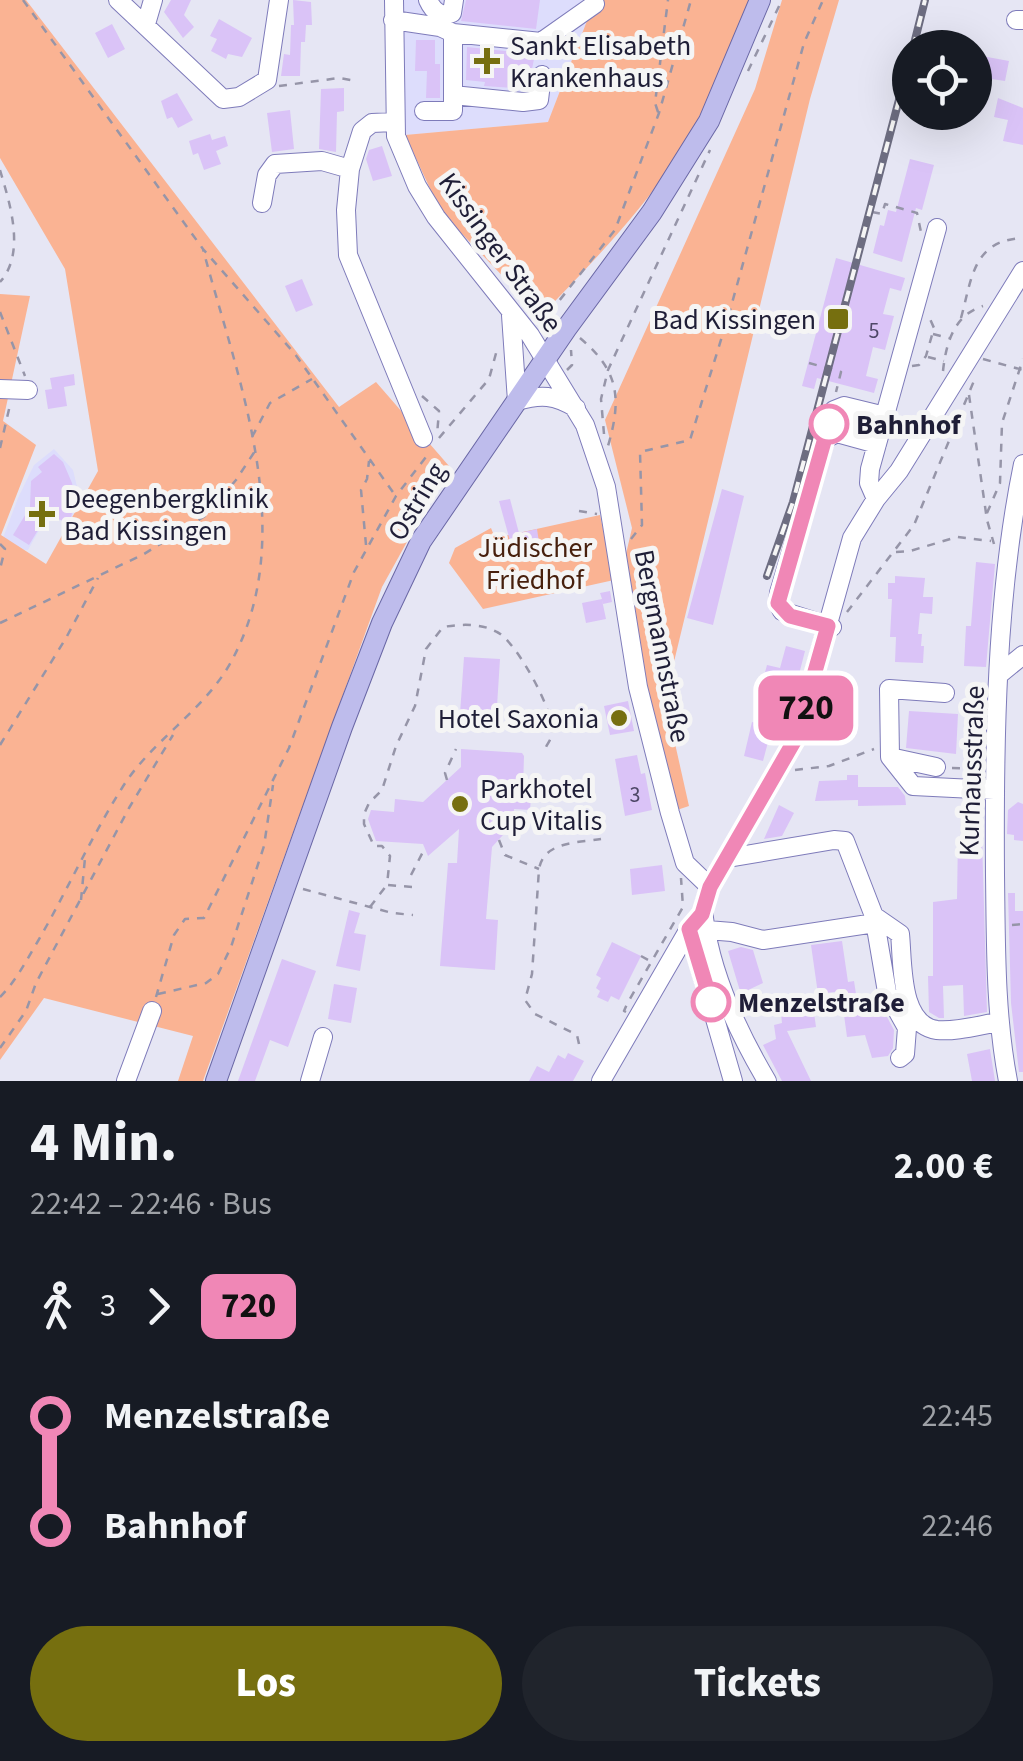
<!DOCTYPE html>
<html lang="de">
<meta charset="utf-8">
<style>
:root{--surface:#171b24;--page:#20242c;--text:#f1f3f6;--muted:#9ea1a6;--accent:#766f0f}
body{margin:0;font-family:"Source Sans 3",sans-serif;background:var(--page);color:var(--text);height:100vh;display:flex;flex-direction:column;font-size:38px;white-space:nowrap}
*{box-sizing:border-box;margin:0}
p{font-size:32px;color:var(--muted)}
.icon{flex:none;width:55px;height:55px;fill:none;stroke:currentColor;stroke-width:2;stroke-linecap:round;stroke-linejoin:round}
.map{position:relative;height:1081px;overflow:hidden}
.sheet{display:flex;flex-direction:column;background:var(--surface);flex:1}
.sheet>*{flex:none}
.badge{padding:0 20px;border-radius:15px;font-size:35px;line-height:65px}
.controls{position:absolute;left:892px;top:30px;display:grid;gap:20px}
.controls a{display:grid;place-items:center;width:100px;height:100px;border-radius:50%;background:var(--surface);box-shadow:0 10px 40px #0002;font-size:50px}
.map>.badge{position:absolute;translate:-50% -50%;box-shadow:0 0 0 5px #fff}
.legs{display:flex;align-items:center;gap:15px;height:110px;padding:0 30px;font-size:32px}
.legs p{margin-inline-start:auto}
.summary{display:flex;align-items:center;justify-content:space-between;height:170px;padding:0 30px}
h1{font-size:55px;font-weight:800;line-height:75px}
.action{display:flex;gap:20px;margin-top:auto;padding:20px 30px}
.action a{flex:1;height:115px;border-radius:60px;background:var(--accent);color:#fff;font-size:40px;font-weight:800;line-height:115px;text-align:center}
.action a+a{background:var(--page);color:var(--text)}
ul{padding:0 30px;list-style:none}
li{display:flex;align-items:center;gap:35px;height:110px;font-size:38px}
li i{display:grid;place-items:center;width:15px;height:100%;margin:0 12px;background:currentColor}
li i::after{content:'';width:25px;height:25px;margin:-12px;border:8px solid;border-radius:50%;background:var(--surface)}
li p{margin-inline-start:auto}
li:first-child i{background:linear-gradient(#0000 50%,currentColor 0)}
li:last-child i{background:linear-gradient(currentColor 50%,#0000 0)}
.map>svg:first-child{display:block}
.built{fill:#ddddfc}
.green{fill:#fab393}
.building{fill:#dac3f7}
.lines{fill:none;stroke-linecap:round;stroke-linejoin:round}
.minor-casing{stroke:#7e7bba;stroke-width:20}
.major-casing{stroke:#6a67a5;stroke-width:22}
.path{stroke:#9695a8;stroke-width:2.5;stroke-dasharray:8 8;stroke-linecap:butt}
.minor{stroke:#fff;stroke-width:18}
.major{stroke:#bebcec;stroke-width:20}
.rail-casing{stroke:#6d6d81;stroke-width:8}
.rail{stroke:#f5f5f5;stroke-width:4;stroke-dasharray:11;stroke-linecap:butt}
.line-1-casing{stroke:#fff;stroke-width:22}
.line-1{stroke:#f087b6;stroke-width:15}
.poi-dot{fill:#766f0f;stroke:#f5f5f5;stroke-width:4}
.stop-1-dot{fill:#fff;stroke:#f087b6;stroke-width:5}
.labels{text-anchor:middle;stroke-width:10;stroke-linejoin:round;paint-order:stroke}
.number-label{font-size:22px;fill:#4e4767}
.poi-label{font-size:28px;fill:#1f1e37;stroke:#f5f5f5;text-anchor:start}
.street-label{font-size:28px;fill:#1f1e37;stroke:#f5f5f5}
.stop-label{font-size:28px;font-weight:bold;fill:#1f1e37;stroke:#f5f5f5;text-anchor:start}
.park-label{font-size:28px;fill:#47200d;stroke:#f5f5f5}
</style>
<div class="map">
<svg width="1023" height="1081" viewBox="0 0 1023 1081">
<rect width="100%" height="100%" fill="#e6e6f4"/>
<path class="built" d="M401 0H595L548 122 405 135Z
M54 449 73 470 79 495 72 518 69 523 47 516 28 550H8L3 538 18 498 34 465Z"/>
<path class="green" d="M0 0H26L339 407 376 382 449 466 382 587 203 1081H178L193 1036 44 998 0 1060V294L30 296 3 421 36 445 1 535 46 564 98 471 65 269 0 158Z
M595 0H750C727 54 707 110 675 159 638 217 588 266 541 316L441 212 405 135 548 122Z
M782 0H839L810 99 665 699 689 806 674 811 642 683 623 567 632 528 605 420 755 89Z
M600 515 614 580 483 609 449 563 455 548 491 528 495 538Z"/>
<path class="building" d="M171 0H191L184 15 194 27 183 38 164 12Z
M293 0 311 2 312 25H306L305 42H301L300 76H281L284 54 290 55 291 25H294Z
M466 0H540L536 29 461 21Z
M219 19 252 38 242 57 228 54 226 59 211 51 217 39 210 36Z
M112 24 125 49 108 58 95 33Z
M416 40H435V64H440V98H426L427 71H415Z
M467 47 535 54 528 89 484 86 485 82 466 80Z
M982 56 1009 61 1005 81 978 77Z
M344 88V111L337 112 336 152 319 149 321 89Z
M177 93 193 120 178 128 172 117 167 119 161 101Z
M998 98 1023 108V145L1003 141 1008 120 994 117Z
M290 110 294 149 272 152 267 113Z
M210 134 212 140 225 136 228 146 216 151 221 164 204 170 198 153 193 155 189 141Z
M382 146 392 176 373 181 366 159 369 150Z
M910 159 934 165 922 210 916 208 902 262 873 253 880 225 884 226 888 210 896 212Z
M836 258 905 278 901 291 890 288 883 314 894 316 885 350 873 347 866 376 878 379 874 393 817 378 814 389 802 386Z
M302 279 313 305 296 312 285 286Z
M74 374 75 385 64 387 67 406 48 409 45 390 52 389 50 378Z
M54 454 63 462 72 483 75 497 71 518 69 523 47 515 29 545 13 535 30 507 31 481 42 472 38 467Z
M722 489 744 496 713 625 687 618Z
M510 499 519 533 537 529 539 542 512 548 499 501Z
M976 562 995 564 986 667 964 666 966 626H971Z
M895 576 925 578 923 597H933L932 614 920 613 918 634H922L921 646H924L923 663 895 662 896 637H890L892 599H888V583H895Z
M610 591 612 602 603 604 602 600 606 619 586 623 582 603 602 599 600 593Z
M786 646 805 651 796 686 777 681 774 695 760 691 767 665 780 668Z
M464 657 500 659 496 722 481 721 480 730 459 728Z
M628 701 634 731 610 735 604 706Z
M909 711 958 714 956 754 906 748Z
M752 722 772 727 763 761 744 756Z
M461 749 522 753 524 756 523 789 531 797 530 810 514 809 513 824 492 847 486 919 498 920 495 970 440 966 448 863H457L459 829 428 856 423 844 376 841 368 819 371 810 394 812 395 799 423 802 461 767Z
M637 755 641 774 645 773 652 810 625 816 615 759Z
M847 775H858V787H898L905 796 906 805 858 806V800L815 801 819 781 847 780Z
M1018 802 1023 804V841L1014 840V835L1007 834 1008 810Z
M779 805 794 813 782 836 764 839Z
M958 837H982L987 1012 964 1016 963 985 943 986 944 1018H939L929 1012 928 976H933V902L957 899Z
M662 865 665 891 632 895 630 869Z
M1008 893H1015V911H1023V1072H1019L1011 1003Z
M349 910 360 913 354 933 366 935 360 971 336 966Z
M842 941 848 982 854 981 856 994 842 996V991L818 994 811 945Z
M612 942 641 956 619 1000 611 996 608 1002 597 997 600 991 596 988 601 978 596 975Z
M741 947 753 950 763 983 746 991H740L728 951Z
M282 959 316 971 288 1047 270 1040 255 1081H238Z
M334 984 357 988 351 1023 328 1019Z
M812 998 816 1027 787 1031 811 1081H782L763 1045 776 1039 774 1025 782 1023 780 1002Z
M880 1004 894 1030 893 1048 888 1056 872 1058 865 1035 847 1037 844 1015 869 1011 868 1006Z
M990 1049 995 1081H972L967 1054Z
M568 1053 584 1061 573 1081H529L537 1066 549 1072 558 1055 565 1059Z"/>
<g class="lines">
<g class="minor-casing">
<path id="minor" d="M118 0 223 99 239 97 267 80 279 0
M394 0 396 136 417 186 436 217 530 335 585 425 606 487 638 687 670 813 685 863 710 887
M428 0C433 11 441 18 452 13L454 0
M393 20 440 27 453 33V111H424
M1016 20H1023
M146 24 153 0
M453 33 541 42 595 4
M453 95 523 102 539 100 542 75
M394 122 372 123 362 131 350 169 346 210 348 255 423 438
M262 203 267 175 275 164 322 161 350 169
M511 315 517 401C541 394 555 395 576 408
M0 389 28 390
M828 425 840 420 881 431
M825 439 837 433 877 444
M876 499 869 483 870 469 937 228
M832 627 782 611 778 603 779 593 834 410 844 406 885 416
M1001 673 1023 655
M945 693 889 689 890 757 913 786 994 790
M890 757 936 767
M728 858 834 840 845 841 874 916 900 934C903 962 899 1025 937 1030 956 1032 980 1025 999 1022
M874 916 887 992 907 1028 905 1054 900 1058
M689 929 733 1081
M707 930 732 932 763 940 875 923
M126 1081 152 1011
M310 1081 323 1037
M601 1081 689 929 703 914
M767 1081C738 1032 711 974 704 918 702 908 707 896 710 887L796 738 852 538 876 499 899 471 1023 271
M1008 1081C995 1013 996 944 995 875 994 741 996 595 1023 464"/>
</g>
<g class="major-casing">
<path id="major" d="M216 1081 342 727 382 623 421 541 566 329 652 212 709 121 760 0"/>
</g>
<path class="path" d="M23 0 203 249 295 354 395 495
M748 71 782 0
M279 86 339 78 356 81
M658 112 655 103 668 0
M0 170C10 204 26 253 0 282
M872 212 882 214 885 204 917 213 921 232
M0 312 25 376
M961 318C972 278 973 240 1023 238
M540 325 615 230 659 113 691 0
M933 334 949 338
M580 338C619 371 622 398 608 446
M928 357 944 361
M983 359 1023 370
M809 363 841 372 836 392
M912 366 919 365 926 356 934 328 930 319
M567 370 572 365 571 350
M943 371C946 343 954 315 983 306
M969 395 987 520 994 544
M422 396 439 411 437 435
M604 434 601 399 608 370 710 150
M252 437 270 403 312 379
M439 438 489 379 498 346
M0 448 10 405
M579 511 597 514
M987 513 1000 483 1002 423 1023 359
M631 539 642 525 640 452 690 440 729 314 804 43 823 0
M0 544 5 549 0 569
M366 545 361 490 367 479 369 461
M896 552 910 551 957 537 991 541
M847 612 914 525 976 376
M0 623 144 554 205 516 236 480 255 451
M0 745 66 638 98 578
M952 768 979 769
M795 770 829 766 874 749
M447 780 445 773 456 749
M499 840 505 855 539 869
M411 875 425 848
M412 887 387 885 390 856 382 846H374L364 824V814L369 803 382 790 396 746 415 706 426 649 443 627C460 624 481 623 497 632 516 641 555 712 552 733 552 738 548 743 546 747
M303 889 392 913 413 915
M81 900 85 858
M370 907 386 886
M1012 925 1023 924
M641 956 650 961
M158 994 206 983 218 974 231 947 264 846 273 785
M0 997C16 981 26 961 38 941 67 891 91 837 122 788 151 741 204 711 231 662 301 534 237 378 203 249
M156 997 174 935 185 919 204 918 289 748 354 572 396 496 429 453
M626 1012 624 1011 627 1004 683 907 681 878
M579 1044 577 1035 535 1014 525 1000 532 974 539 869C544 841 578 843 601 839
M0 1048 26 1011 36 983 129 808 173 735"/>
<use href="#minor" class="minor"/>
<use href="#major" class="major"/>
<g class="rail-casing">
<path id="rail" d="M913 48 925 0
M767 576 793 502 910 58"/>
</g>
<use href="#rail" class="rail"/>
</g>
<g class="lines">
<g class="line-1-casing">
<path id="line-1" d="M711 1002 689 929 702 914 710 887 796 738 828 626 790 616 778 603 829 424"/>
</g>
<use href="#line-1" class="line-1"/>
</g>
<g class="poi-dot">
<path d="M482 46h10v10h10v10h-10v10h-10v-10h-10v-10h10z"/>
<rect x="826" y="307" width="24" height="24" rx="5"/>
<path d="M37 499h10v10h10v10h-10v10h-10v-10h-10v-10h10z"/>
<circle cx="619" cy="718" r="10"/>
<circle cx="460" cy="804" r="10"/>
</g>
<g class="stop-1-dot">
<circle cx="829" cy="424" r="18"/>
<circle cx="711" cy="1002" r="18"/>
</g>
<g class="labels">
<g class="number-label">
<text x="874" y="338">5</text>
<text x="635" y="802">3</text>
</g>
<g class="poi-label">
<text x="510" y="55">Sankt Elisabeth<tspan x="510" dy="32">Krankenhaus</tspan></text>
<text x="816" y="329" text-anchor="end">Bad Kissingen</text>
<text x="64" y="508">Deegenbergklinik<tspan x="64" dy="32">Bad Kissingen</tspan></text>
<text x="599" y="728" text-anchor="end">Hotel Saxonia</text>
<text x="480" y="798">Parkhotel<tspan x="480" dy="32">Cup Vitalis</tspan></text>
</g>
<g class="street-label">
<text transform="translate(501 252) rotate(54)" y="10">Kissinger Straße</text>
<text transform="translate(416 501) rotate(-59)" y="10">Ostring</text>
<text transform="translate(663 646) rotate(79)" y="10">Bergmannstraße</text>
<text transform="translate(971 771) rotate(-88)" y="10">Kurhausstraße</text>
</g>
<g class="stop-label">
<text x="856" y="434">Bahnhof</text>
<text x="738" y="1012">Menzelstraße</text>
</g>
<g class="park-label">
<text x="535" y="557">Jüdischer<tspan x="535" dy="32">Friedhof</tspan></text>
</g>
</g>
</svg>
<div class="controls">
<a><svg class="icon" aria-label="locate" viewBox="0 0 24 24"><circle cx="12" cy="12" r="6"/><path d="M12 2v4M12 18v4M2 12h4M18 12h4"/></svg></a>
</div>
<b class="badge" style="left:806px;top:708px;background:#f087b6;color:#111">720</b>
</div>
<section class="sheet">
<div class="summary"><div><h1>4 Min.</h1><p>22:42 – 22:46 · Bus</p></div><b>2.00 €</b></div>
<div class="legs"><svg class="icon" aria-label="walk" viewBox="0 0 24 24"><circle cx="13" cy="4" r="2"/><path d="M13 8l-2 6 4 7M11 14l-3 7M7 12l3-4h3l4 4"/></svg>3<svg class="icon" aria-label="forward" viewBox="0 0 24 24"><path d="M9 5l7 7-7 7"/></svg><b class="badge" style="background:#f087b6;color:#111">720</b></div>
<ul>
<li><i style="color:#f087b6"></i><b>Menzelstraße</b><p>22:45</p></li>
<li><i style="color:#f087b6"></i><b>Bahnhof</b><p>22:46</p></li>
</ul>
<div class="action"><a>Los</a><a>Tickets</a></div>
</section>
